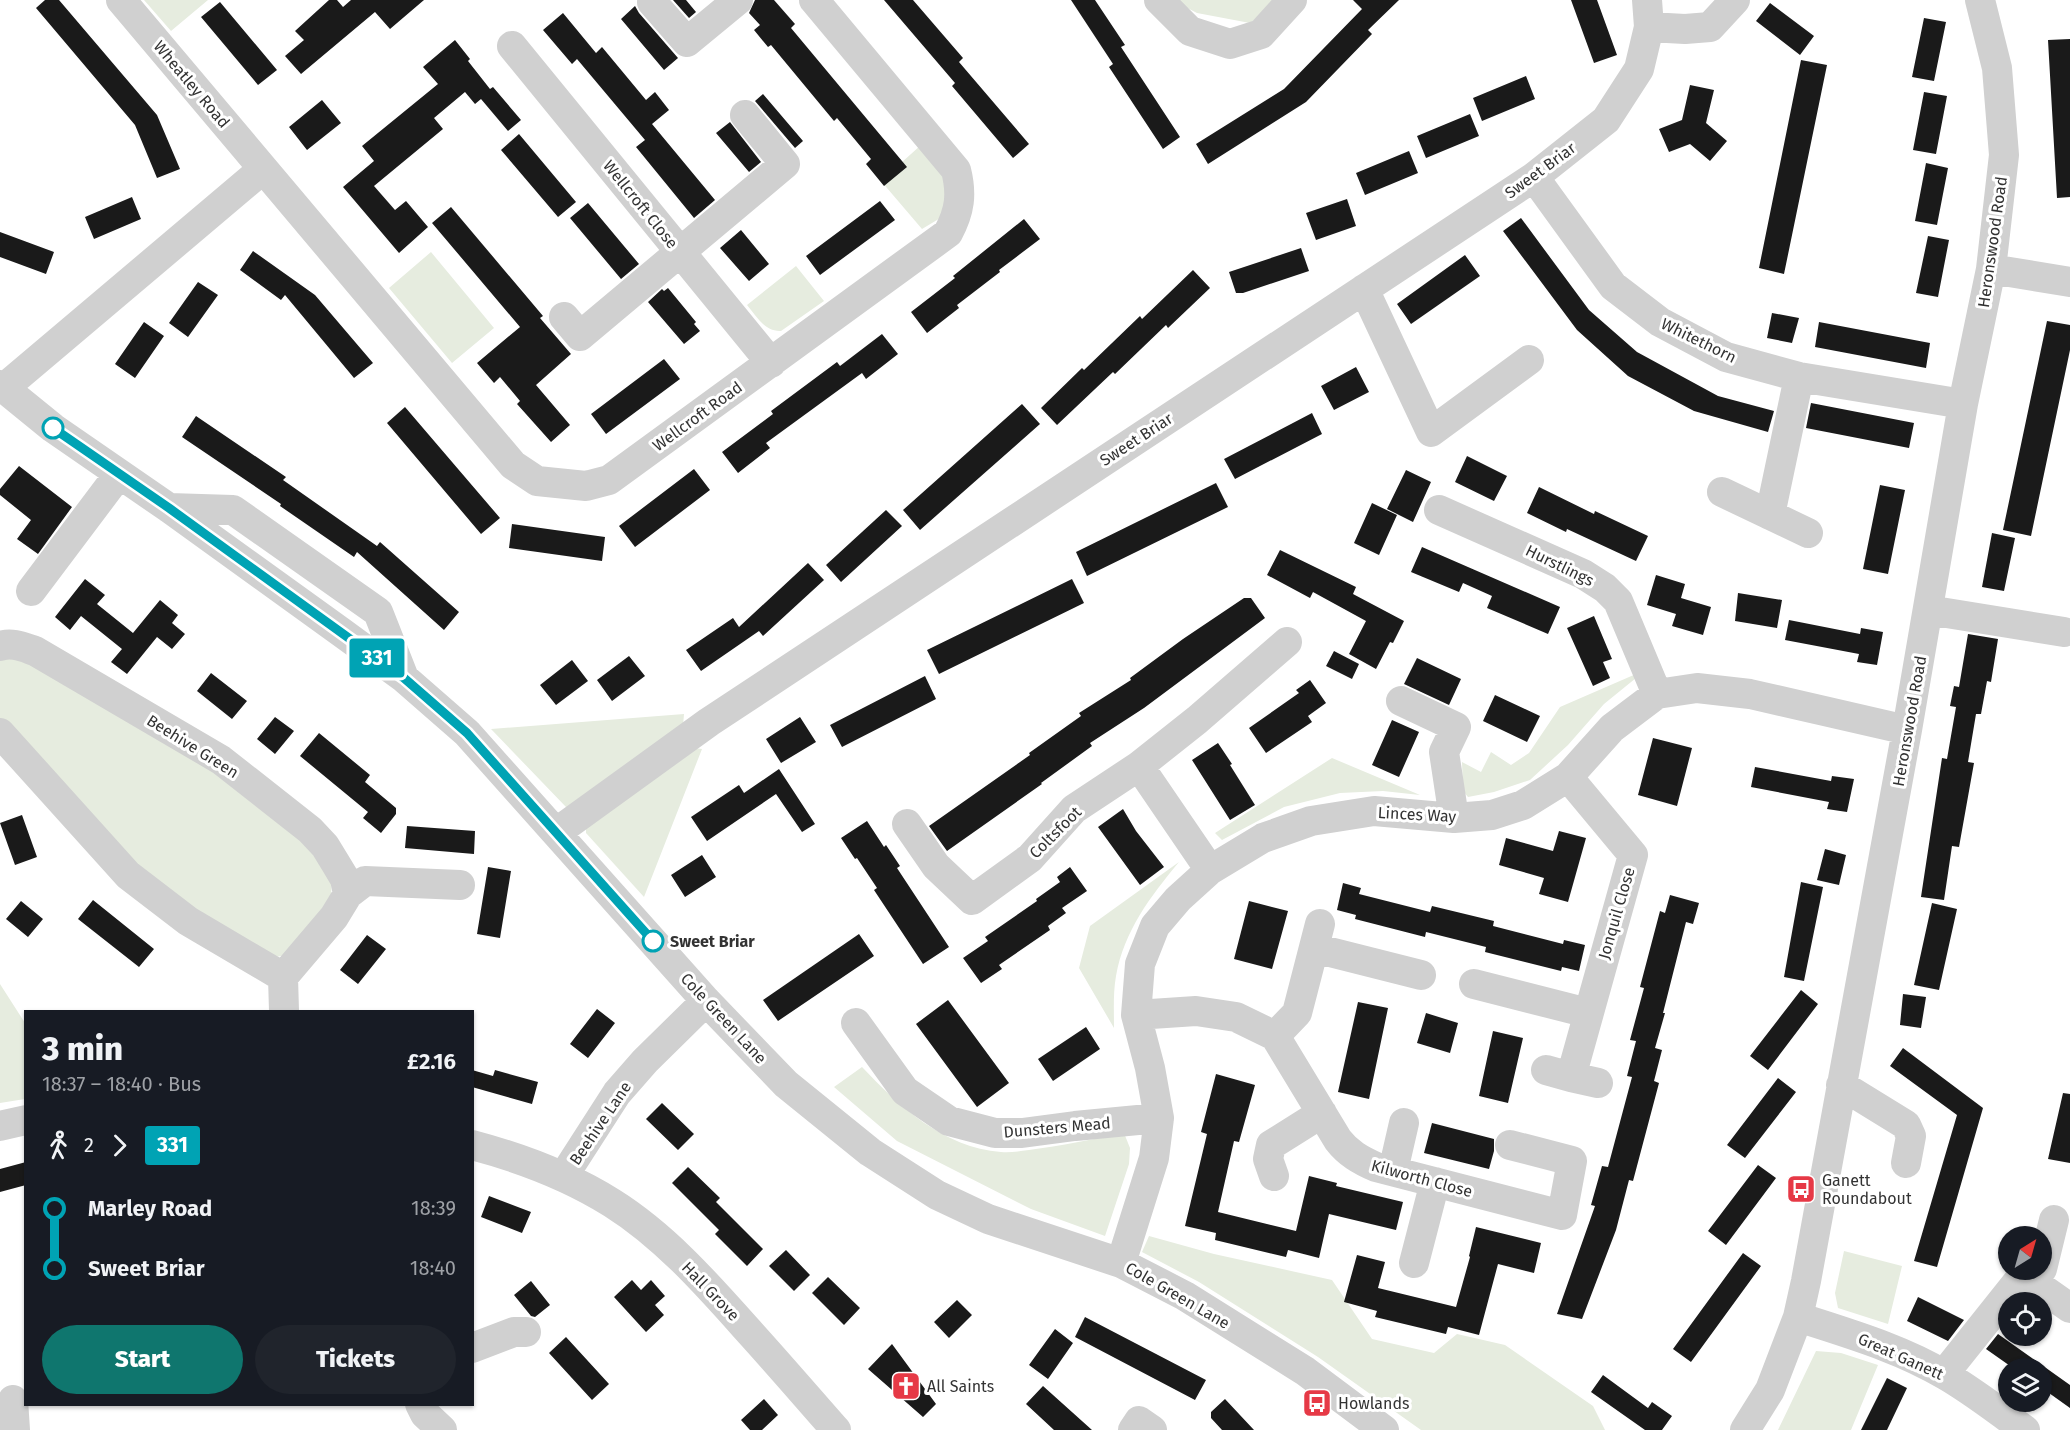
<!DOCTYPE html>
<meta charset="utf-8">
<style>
:root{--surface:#171b24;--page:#20242c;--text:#f1f3f6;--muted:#9ea1a6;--accent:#0f766e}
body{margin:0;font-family:"Fira Sans",sans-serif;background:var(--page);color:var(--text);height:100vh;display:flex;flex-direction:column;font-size:22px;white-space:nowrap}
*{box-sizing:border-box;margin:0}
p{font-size:20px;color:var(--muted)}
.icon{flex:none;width:33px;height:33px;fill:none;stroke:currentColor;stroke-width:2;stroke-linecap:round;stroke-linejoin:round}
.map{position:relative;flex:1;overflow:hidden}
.drawer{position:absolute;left:24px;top:1010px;width:450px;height:396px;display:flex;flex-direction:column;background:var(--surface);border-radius:0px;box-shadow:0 2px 4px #0004}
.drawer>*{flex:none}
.badge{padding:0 12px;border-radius:4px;font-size:21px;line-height:39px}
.needle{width:39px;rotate:37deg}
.buttons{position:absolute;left:1998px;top:1226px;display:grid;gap:12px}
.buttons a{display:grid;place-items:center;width:54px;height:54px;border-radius:50%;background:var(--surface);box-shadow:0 2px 4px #0004;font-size:30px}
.map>.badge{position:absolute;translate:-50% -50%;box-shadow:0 0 0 3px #fff}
.legs{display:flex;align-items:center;gap:9px;height:66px;padding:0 18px;font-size:20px}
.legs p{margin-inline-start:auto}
.head{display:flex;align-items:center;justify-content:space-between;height:102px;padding:0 18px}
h1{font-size:33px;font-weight:800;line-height:45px}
.button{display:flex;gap:12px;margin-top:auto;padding:12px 18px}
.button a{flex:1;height:69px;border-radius:36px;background:var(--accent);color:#fff;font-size:24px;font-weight:800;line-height:69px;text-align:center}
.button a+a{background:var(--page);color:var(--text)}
ul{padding:0 18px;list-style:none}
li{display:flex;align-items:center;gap:21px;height:60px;font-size:22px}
li i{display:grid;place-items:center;width:9px;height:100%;margin:0 8px;background:currentColor}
li i::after{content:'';width:15px;height:15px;margin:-8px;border:4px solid;border-radius:50%;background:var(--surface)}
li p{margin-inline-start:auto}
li:first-child i{background:linear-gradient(#0000 50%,currentColor 0)}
li:last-child i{background:linear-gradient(currentColor 50%,#0000 0)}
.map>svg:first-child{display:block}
.green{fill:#e6ecdf}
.building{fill:#1a1a1a}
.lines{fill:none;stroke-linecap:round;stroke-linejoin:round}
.minor{stroke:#d0d0d0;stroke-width:30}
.line-1-casing{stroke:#fff;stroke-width:14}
.line-1{stroke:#00a3b4;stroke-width:9}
.stop-1-dot{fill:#fff;stroke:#00a3b4;stroke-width:3}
.labels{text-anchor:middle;stroke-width:6;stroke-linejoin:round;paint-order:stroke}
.street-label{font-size:16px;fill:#333;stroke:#fff}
.stop-label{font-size:16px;font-weight:bold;fill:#333;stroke:#fff;text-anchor:start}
.poi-label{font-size:16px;fill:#333;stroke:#fff;text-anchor:start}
</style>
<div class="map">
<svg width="2070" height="1430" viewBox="0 0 2070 1430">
<rect width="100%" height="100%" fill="#fff"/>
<path class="green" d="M144 0H208L171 31Z
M1172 0H1281L1250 23 1197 13Z
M921 145 947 174V214L922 229 881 181Z
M431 252 494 328 452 363 389 288Z
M796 266 824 301 781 331C765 332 757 317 747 305Z
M14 654 130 713 306 835 332 876 331 898 286 955 266 959 190 913 99 832 0 718V655Z
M1636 674V678L1604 704 1568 745 1530 780 1494 792 1468 797 1463 791 1462 762 1481 772 1491 752 1511 765 1529 753 1560 707Z
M684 714 683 726 578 806 566 807 491 729Z
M694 748 702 749 644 897 586 833V824Z
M1332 758 1420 795 1383 791 1340 793 1284 807 1222 840 1215 833Z
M1179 862C1150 897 1124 931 1116 976 1113 993 1114 1011 1114 1028L1079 968 1090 926Z
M0 984 25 1023V1099L0 1103Z
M862 1067C899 1106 944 1148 1001 1152 1010 1153 1020 1151 1029 1150 1061 1146 1093 1139 1124 1133L1130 1148 1129 1164 1105 1236 1031 1209 897 1141 834 1087Z
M1149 1236 1214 1254 1332 1280 1372 1339 1434 1353 1457 1334 1505 1345 1593 1406 1605 1430H1421L1318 1357 1199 1282 1142 1252Z
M1844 1251 1902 1266 1888 1324 1838 1308 1835 1293Z
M1816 1351 1841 1353 1878 1365 1851 1430H1778Z"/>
<path class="building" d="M45 0H59L157 115 180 169 157 178 135 125 36 8Z
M329 0H337L343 7 351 0H424L390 29 375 12 301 74 285 56 304 40 295 31Z
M673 0H686L696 12 689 18Z
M755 0H774L795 24 791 28 907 167 884 186 866 164 871 159 837 118 834 121 771 45 768 47 754 30 760 25 749 13Z
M884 0H913L963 58 959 62 1029 144 1013 158 952 86 955 83Z
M1071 0H1095L1125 45 1121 47 1180 137 1163 149 1109 67 1113 64Z
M1353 0H1399L1368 30 1372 34 1306 102 1208 164 1196 144 1284 89 1362 9Z
M1571 0H1597L1617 55 1594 63Z
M220 2 277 70 258 85 201 17Z
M1770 3 1814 36 1800 55 1756 21Z
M635 6 639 13 678 58 664 70 621 19Z
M563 13 596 53 602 47 646 100 655 92 669 110 652 124 715 200 694 218 636 147 645 140 577 59 572 64 543 30Z
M1924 18 1946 22 1934 81 1912 77Z
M2070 39V197L2057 198 2048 40Z
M455 40 470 59 468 61 490 89 493 87 521 120 508 131 481 99 475 104 465 92 434 118 443 129 374 186 395 210 406 201 428 227 399 253 343 187 374 161 362 146 438 84 423 67Z
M1801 60 1827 65 1784 274 1759 268Z
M1526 76 1535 99 1482 121 1473 98Z
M1690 85 1714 90 1706 123 1727 141 1710 161 1690 144 1669 152 1659 129 1682 120Z
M1924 92 1947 96 1936 154 1913 150Z
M763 94 803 141 795 148 755 101Z
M322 100 341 123 307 150 289 127Z
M1470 114 1479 136 1426 158 1417 136Z
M730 122 761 162 749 172 716 133Z
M519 134 576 202 558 217 501 150Z
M1409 151 1418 173 1365 195 1356 173Z
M1926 163 1948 168 1937 225 1915 221Z
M132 197 141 219 94 239 85 217Z
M1347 199 1356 226 1316 240 1306 213Z
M880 201 895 220 820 275 806 256Z
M588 203 639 264 621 279 570 218Z
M451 207 543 316 540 318 571 354 536 385 570 425 551 442 517 404 520 401 500 377 494 383 477 363 520 327 432 223Z
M1521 218 1589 310 1637 352 1718 396 1774 411 1768 432 1694 411 1628 376 1577 330 1503 231Z
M1024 219 1040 239 999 270 1000 272 957 305 959 308 927 333 911 312 955 278 953 276Z
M741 230 769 264 749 281 720 248Z
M0 232 54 252 46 274 0 257Z
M1928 236 1949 240 1938 297 1916 293Z
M1301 248 1309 271 1243 293H1236L1229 272Z
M253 251 315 295 373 363 354 378 285 295 281 300 240 270Z
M1465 255 1480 276 1411 324 1397 304Z
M1193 270 1210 288 1168 328 1166 325 1115 374 1113 372 1057 425 1041 408 1082 368 1084 370 1140 316 1142 319Z
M198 282 218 295 188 337 169 323Z
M668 288 696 322 694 324 700 331 684 344 648 302 662 289 664 291Z
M1772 313 1799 318 1792 343 1767 338Z
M2047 321 2070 325V350L2031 536 2003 530Z
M144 322 164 336 135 378 115 364Z
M1819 322 1930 343 1926 368 1815 347Z
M882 334 898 354 866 379 862 373 766 443 770 448 738 473 722 452 773 414 771 411 837 362 840 366Z
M664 359 680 379 606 434 591 414Z
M1356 367 1369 392 1334 410 1321 386Z
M1811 403 1914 423 1909 448 1806 428Z
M1022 404 1040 424 920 530 903 510Z
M405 407 500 518 481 534 387 423Z
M1312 413 1322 434 1235 479 1224 459Z
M196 416 286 477 283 480 377 546 380 542 459 612 444 630 357 552 354 557 280 506 281 504 182 437Z
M1467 456 1507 476 1494 501 1455 482Z
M19 466 72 507 38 554 17 539 31 520 0 495V489Z
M694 469 710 490 635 547 619 526Z
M1406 470 1431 482 1413 522 1387 509Z
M1216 483 1228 507 1087 576 1076 552Z
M1880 485 1905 490 1888 574 1863 569Z
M1539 487 1594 514 1595 511 1648 536 1636 561 1567 529 1566 532 1527 513Z
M1372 503 1397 515 1379 555 1354 543Z
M886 510 902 526 841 582 826 565Z
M512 524 605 537 602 561 509 548Z
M1992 533 2015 538 2004 591 1982 587Z
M1422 547 1560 607 1548 634 1487 608 1492 596 1463 583 1459 592 1411 572Z
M1280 550 1356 587 1353 594 1404 621 1393 643 1390 642 1376 669 1349 654 1366 621 1313 592 1310 598 1267 575Z
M808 563 824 580 763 636 759 631 701 671 686 650 733 618 739 627Z
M1656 575 1685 584 1681 598 1711 607 1703 635 1672 626 1676 614 1647 605Z
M85 579 105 595 97 604 133 633 160 600 178 615 172 623 185 634 172 649 157 637 127 674 111 662 122 649 81 616 70 630 55 617Z
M1072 579 1084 603 939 674 927 650Z
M1738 593 1782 600 1777 628 1735 621Z
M1244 598H1251L1265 618 1144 708 1090 743 1092 746 1041 783 1042 784 947 851 929 826 1030 755 1029 753 1081 716 1079 713 1131 680 1130 678 1183 639Z
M1594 616 1612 659 1603 662 1610 678 1593 686 1567 628Z
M1789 620 1860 634 1861 628 1883 632 1877 665 1857 662 1859 654 1785 640Z
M1968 634 1998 639 1991 682 1987 681 1981 714H1976L1968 762 1974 763 1959 847 1952 846 1944 900 1921 897 1942 758 1947 759 1956 707 1950 706 1954 686 1959 687Z
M1334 651 1359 664 1352 679 1326 666Z
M629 656 645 676 612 701 597 680Z
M1417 658 1461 679 1449 705 1404 684Z
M572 660 588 681 556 705 540 685Z
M211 673 247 701 232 719 197 691Z
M925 676 936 699 842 747 830 725Z
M1310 680 1326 703 1308 716 1312 722 1266 753 1249 728 1299 693 1296 690Z
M1495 695 1540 716 1527 742 1483 721Z
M275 717 294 731 275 754 257 739Z
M800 717 816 742 781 763 766 739Z
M1392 720 1419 732 1399 777 1372 765Z
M319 733 370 775 365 782 396 808V814L381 833 363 818 368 812 300 756Z
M1653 738 1692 748 1677 806 1638 795Z
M1218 743 1232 764 1230 765 1255 805 1230 820 1192 760Z
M1755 767 1831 781 1832 776 1854 779 1847 812 1827 809 1829 802 1751 787Z
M779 769 815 824 802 832 776 794 707 841 691 817 739 785 744 793Z
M1123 809 1136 831 1164 867 1140 885 1098 827Z
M22 815 37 857 15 865 0 823Z
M867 821 884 847 886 845 900 866 897 868 949 947 923 964 874 890 877 888 857 858 855 859 841 838Z
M407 826 475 831 474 854 405 848Z
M1559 831 1586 838 1568 902 1539 894 1544 878 1499 865 1506 838 1553 851Z
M1825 849 1846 855 1839 885 1817 880Z
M702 855 716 877 685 897 671 875Z
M488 867 511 871 500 938 477 934Z
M1070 867 1087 891 1062 908 1066 913 1048 926 1050 930 999 965 1002 969 981 983 963 958 988 941 985 937 1037 901 1036 899 1060 882 1057 877Z
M1801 882 1823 887 1804 981 1784 977Z
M1343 883 1361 888 1359 894 1430 912 1432 906 1494 921 1493 926 1563 944 1564 940 1585 945 1579 971 1562 967 1561 971 1485 952 1486 947 1426 932 1425 937 1355 919 1356 915 1337 910Z
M1670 895 1699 903 1693 924 1686 922 1663 1013H1665L1655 1048 1662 1050 1654 1081 1659 1083 1633 1181 1629 1180 1616 1230 1582 1319 1557 1314 1595 1206 1591 1205 1602 1166 1608 1167 1632 1077 1627 1076 1636 1041 1630 1040 1644 988 1640 987 1660 911 1665 913Z
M93 900 154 949 139 967 78 919Z
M21 901 43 919 28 937 6 919Z
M1249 901 1288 911 1272 969 1234 959Z
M1932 903 1957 909 1939 990 1914 985Z
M859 934 874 956 778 1021 763 1000Z
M367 935 386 949 358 984 340 970Z
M1801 990 1818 1004 1768 1070 1750 1056Z
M1903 994 1926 997 1921 1028 1900 1025Z
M948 1000 1009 1083 977 1107 916 1024Z
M1358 1002 1388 1008 1369 1099 1338 1092Z
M597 1009 615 1023 588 1058 570 1044Z
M1426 1013 1458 1023 1450 1053 1417 1043Z
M1086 1027 1100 1049 1053 1081 1038 1059Z
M1493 1031 1523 1038 1508 1103 1479 1096Z
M1903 1048 1983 1108 1937 1267 1914 1261 1957 1115 1890 1066Z
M472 1070 493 1076 495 1070 538 1082 532 1104 472 1087Z
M1216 1074 1255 1085 1239 1142 1234 1141 1218 1212 1296 1231 1309 1176 1337 1183 1336 1186 1403 1202 1396 1230 1329 1214 1319 1258 1288 1250 1286 1257 1215 1240 1216 1233 1185 1226 1207 1134 1201 1132Z
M1778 1078 1796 1092 1745 1158 1727 1145Z
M2063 1093 2070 1094V1163L2048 1159Z
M662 1103 694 1134 678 1150 646 1119Z
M1432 1123 1494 1139V1151L1489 1169 1424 1153Z
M26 1162V1185L0 1192V1169Z
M1758 1165 1776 1178 1726 1245 1708 1231Z
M688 1167 720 1198 716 1202 763 1249 747 1266 715 1234 719 1230 672 1183Z
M489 1196 531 1212 522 1233 481 1217Z
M1476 1227 1541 1243 1534 1273 1498 1264 1479 1335 1448 1327 1446 1334 1375 1317 1377 1311 1344 1302 1357 1255 1385 1262 1378 1288 1456 1307 1470 1257 1469 1256Z
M786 1250 810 1275 794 1291 769 1266Z
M1743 1253 1761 1266 1691 1362 1673 1349Z
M828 1277 860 1308 844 1325 812 1293Z
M632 1280 641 1290 651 1280 665 1296 655 1305 664 1315 646 1332 614 1297Z
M531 1281 550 1305 535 1317 531 1316 514 1295Z
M1918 1297 1964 1320 1948 1341 1907 1321Z
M957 1300 972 1315 949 1338 934 1322Z
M1085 1317 1206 1380 1195 1400 1075 1337Z
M1055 1329 1073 1343 1048 1379 1029 1365Z
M1998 1334 2070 1385V1408L2042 1388V1368H2013L1986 1349Z
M566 1337 609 1384 592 1400 549 1353Z
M892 1344 936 1404 923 1417 868 1369Z
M1603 1375 1648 1408 1652 1402 1672 1416 1662 1430H1645L1591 1392Z
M1887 1378 1907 1388 1887 1430H1861Z
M1043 1386 1092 1430H1054L1026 1404Z
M764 1399 778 1415 762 1430H750L741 1420Z
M1225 1399 1254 1430H1222L1211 1418V1412Z"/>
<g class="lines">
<path class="minor" d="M121 0 513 465 537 481 586 486 609 480 948 233C960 211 962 194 956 170L814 0
M1159 0 1190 31 1230 44 1261 34 1292 0
M652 2 687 42 738 0
M1649 27 1685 29 1710 27 1735 0
M512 46 771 363
M1534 177 1613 286 1660 322 1726 357 1799 377 1963 404
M1991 269 2070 282
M1364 289 1431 432 1529 360
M564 317 580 336 785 164 745 115
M0 385 53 428 169 508 341 632 404 678 467 733 706 1001 786 1084 870 1152 937 1195 988 1219 1121 1263 1185 1296 1305 1371 1384 1430
M4 388 263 169
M1722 492 1808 533
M169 508 233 510 378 612 404 678
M1439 510 1583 574 1605 588 1618 601 1657 694
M1770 515 1799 377
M31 591 119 474
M1928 610 2064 632
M0 646C12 642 23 647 35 651L221 760 310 830 325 846 336 864 345 879 348 894 334 917 283 977 284 1011
M1401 701 1456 727 1444 752 1454 818
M0 733 128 875 188 921 283 977
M1139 766 1210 870
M907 824 936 866 972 900 1030 858 1074 809 1139 766 1197 720 1287 642
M557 832 709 722 1534 177 1606 120 1639 69 1649 27 1647 0
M348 894 365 881 460 885
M1314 948 1421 975
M1474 984 1588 1013
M1136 1015 1196 1011 1236 1017 1275 1036 1338 1140C1348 1153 1360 1160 1376 1167L1562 1215 1572 1161 1510 1145
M856 1023 905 1091 949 1121 995 1133H1022L1075 1126 1159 1118
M1275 1036 1297 1013 1320 924
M1546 1070 1571 1077 1633 855 1568 777
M1571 1077 1598 1083
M1841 1085 1906 1125 1911 1136 1906 1163
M0 1126 26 1120
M472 1145C521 1158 569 1176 612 1203 663 1235 705 1282 745 1327 776 1361 806 1396 836 1430
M1393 1171 1404 1123
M1274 1176 1268 1159 1271 1145 1322 1113
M563 1177 617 1093 645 1061 706 1001
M1121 1263 1154 1158 1159 1118 1150 1068 1136 1015 1140 964 1155 926 1178 899 1210 870 1263 838 1311 821 1374 811 1454 818 1492 815 1523 805 1568 777 1612 728 1657 694 1697 688 1750 694 1907 730
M1414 1263 1435 1182
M2042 1269 2054 1220
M1798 1317C1847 1333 1900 1348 1945 1375 1973 1391 1999 1412 2025 1430
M472 1348 514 1332H526
M1944 1374 2023 1275 2070 1308
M13 1400 15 1430
M420 1404 425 1414 442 1430
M1133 1430 1139 1421 1152 1430
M1745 1430 1770 1390 1798 1317 1806 1281 1907 730 1963 404 1991 269 2004 155 1997 68 1980 0"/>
</g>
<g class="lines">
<g class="line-1-casing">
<path id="line-1" d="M53 428 169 508 404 678 467 733 653 941"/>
</g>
<use href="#line-1" class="line-1"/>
</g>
<defs>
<g id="bus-square" transform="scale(1.5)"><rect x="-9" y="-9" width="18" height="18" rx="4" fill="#e63946" stroke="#fff"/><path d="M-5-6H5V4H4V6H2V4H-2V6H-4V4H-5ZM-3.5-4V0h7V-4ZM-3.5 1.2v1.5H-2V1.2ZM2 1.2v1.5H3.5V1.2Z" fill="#fff"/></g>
<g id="church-square" transform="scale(1.5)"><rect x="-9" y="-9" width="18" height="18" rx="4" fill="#e63946" stroke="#fff"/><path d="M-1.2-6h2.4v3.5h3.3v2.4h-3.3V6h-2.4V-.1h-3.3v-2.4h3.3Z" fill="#fff"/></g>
</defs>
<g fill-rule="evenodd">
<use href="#bus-square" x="1801" y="1189"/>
<use href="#church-square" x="906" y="1386"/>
<use href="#bus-square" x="1317" y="1403"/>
</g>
<g class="stop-1-dot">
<circle cx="53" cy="428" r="10"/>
<circle cx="653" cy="941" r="10"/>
</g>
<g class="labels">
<g class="street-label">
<text transform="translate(192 84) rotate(50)" y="6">Wheatley Road</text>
<text transform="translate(1540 170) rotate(-36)" y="6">Sweet Briar</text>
<text transform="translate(641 204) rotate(51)" y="6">Wellcroft Close</text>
<text transform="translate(1992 242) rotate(-82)" y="6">Heronswood Road</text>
<text transform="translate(1699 340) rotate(26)" y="6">Whitethorn</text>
<text transform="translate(697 416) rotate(-36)" y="6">Wellcroft Road</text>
<text transform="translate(1136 439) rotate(-33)" y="6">Sweet Briar</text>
<text transform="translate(1560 565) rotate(26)" y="6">Hurstlings</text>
<text transform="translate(1909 721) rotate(-80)" y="6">Heronswood Road</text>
<text transform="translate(193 746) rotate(32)" y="6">Beehive Green</text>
<text transform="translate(1417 814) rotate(3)" y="6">Linces Way</text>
<text transform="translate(1055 832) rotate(-45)" y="6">Coltsfoot</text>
<text transform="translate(1616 913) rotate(-74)" y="6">Jonquil Close</text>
<text transform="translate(724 1018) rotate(47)" y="6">Cole Green Lane</text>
<text transform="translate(600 1123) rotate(-56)" y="6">Beehive Lane</text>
<text transform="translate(1057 1127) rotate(-5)" y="6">Dunsters Mead</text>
<text transform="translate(1422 1178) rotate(15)" y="6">Kilworth Close</text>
<text transform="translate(711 1291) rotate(46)" y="6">Hall Grove</text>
<text transform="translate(1178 1295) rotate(30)" y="6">Cole Green Lane</text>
<text transform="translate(1901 1356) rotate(24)" y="6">Great Ganett</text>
</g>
<g class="stop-label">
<text x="670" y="947">Sweet Briar</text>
</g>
<g class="poi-label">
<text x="1822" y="1186">Ganett<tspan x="1822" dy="18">Roundabout</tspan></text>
<text x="927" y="1392">All Saints</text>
<text x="1338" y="1409">Howlands</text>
</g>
</g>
</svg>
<div class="buttons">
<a><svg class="needle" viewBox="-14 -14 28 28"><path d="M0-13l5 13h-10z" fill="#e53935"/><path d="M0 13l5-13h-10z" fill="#9ea1a6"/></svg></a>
<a><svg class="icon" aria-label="locate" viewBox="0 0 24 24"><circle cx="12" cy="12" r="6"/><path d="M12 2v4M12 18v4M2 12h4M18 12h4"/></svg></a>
<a><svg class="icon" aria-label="layers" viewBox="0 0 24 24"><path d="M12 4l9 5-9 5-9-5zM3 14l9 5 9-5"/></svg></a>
</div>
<b class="badge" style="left:377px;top:658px;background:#00a3b4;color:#fff">331</b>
<section class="drawer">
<div class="head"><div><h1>3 min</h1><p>18:37 – 18:40 · Bus</p></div><b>£2.16</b></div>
<div class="legs"><svg class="icon" aria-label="walk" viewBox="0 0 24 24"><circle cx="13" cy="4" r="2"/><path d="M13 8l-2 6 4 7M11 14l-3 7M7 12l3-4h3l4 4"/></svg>2<svg class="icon" aria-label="forward" viewBox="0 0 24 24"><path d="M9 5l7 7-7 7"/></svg><b class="badge" style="background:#00a3b4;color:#fff">331</b></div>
<ul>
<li><i style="color:#00a3b4"></i><b>Marley Road</b><p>18:39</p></li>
<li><i style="color:#00a3b4"></i><b>Sweet Briar</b><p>18:40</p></li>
</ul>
<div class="button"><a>Start</a><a>Tickets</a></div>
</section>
</div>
